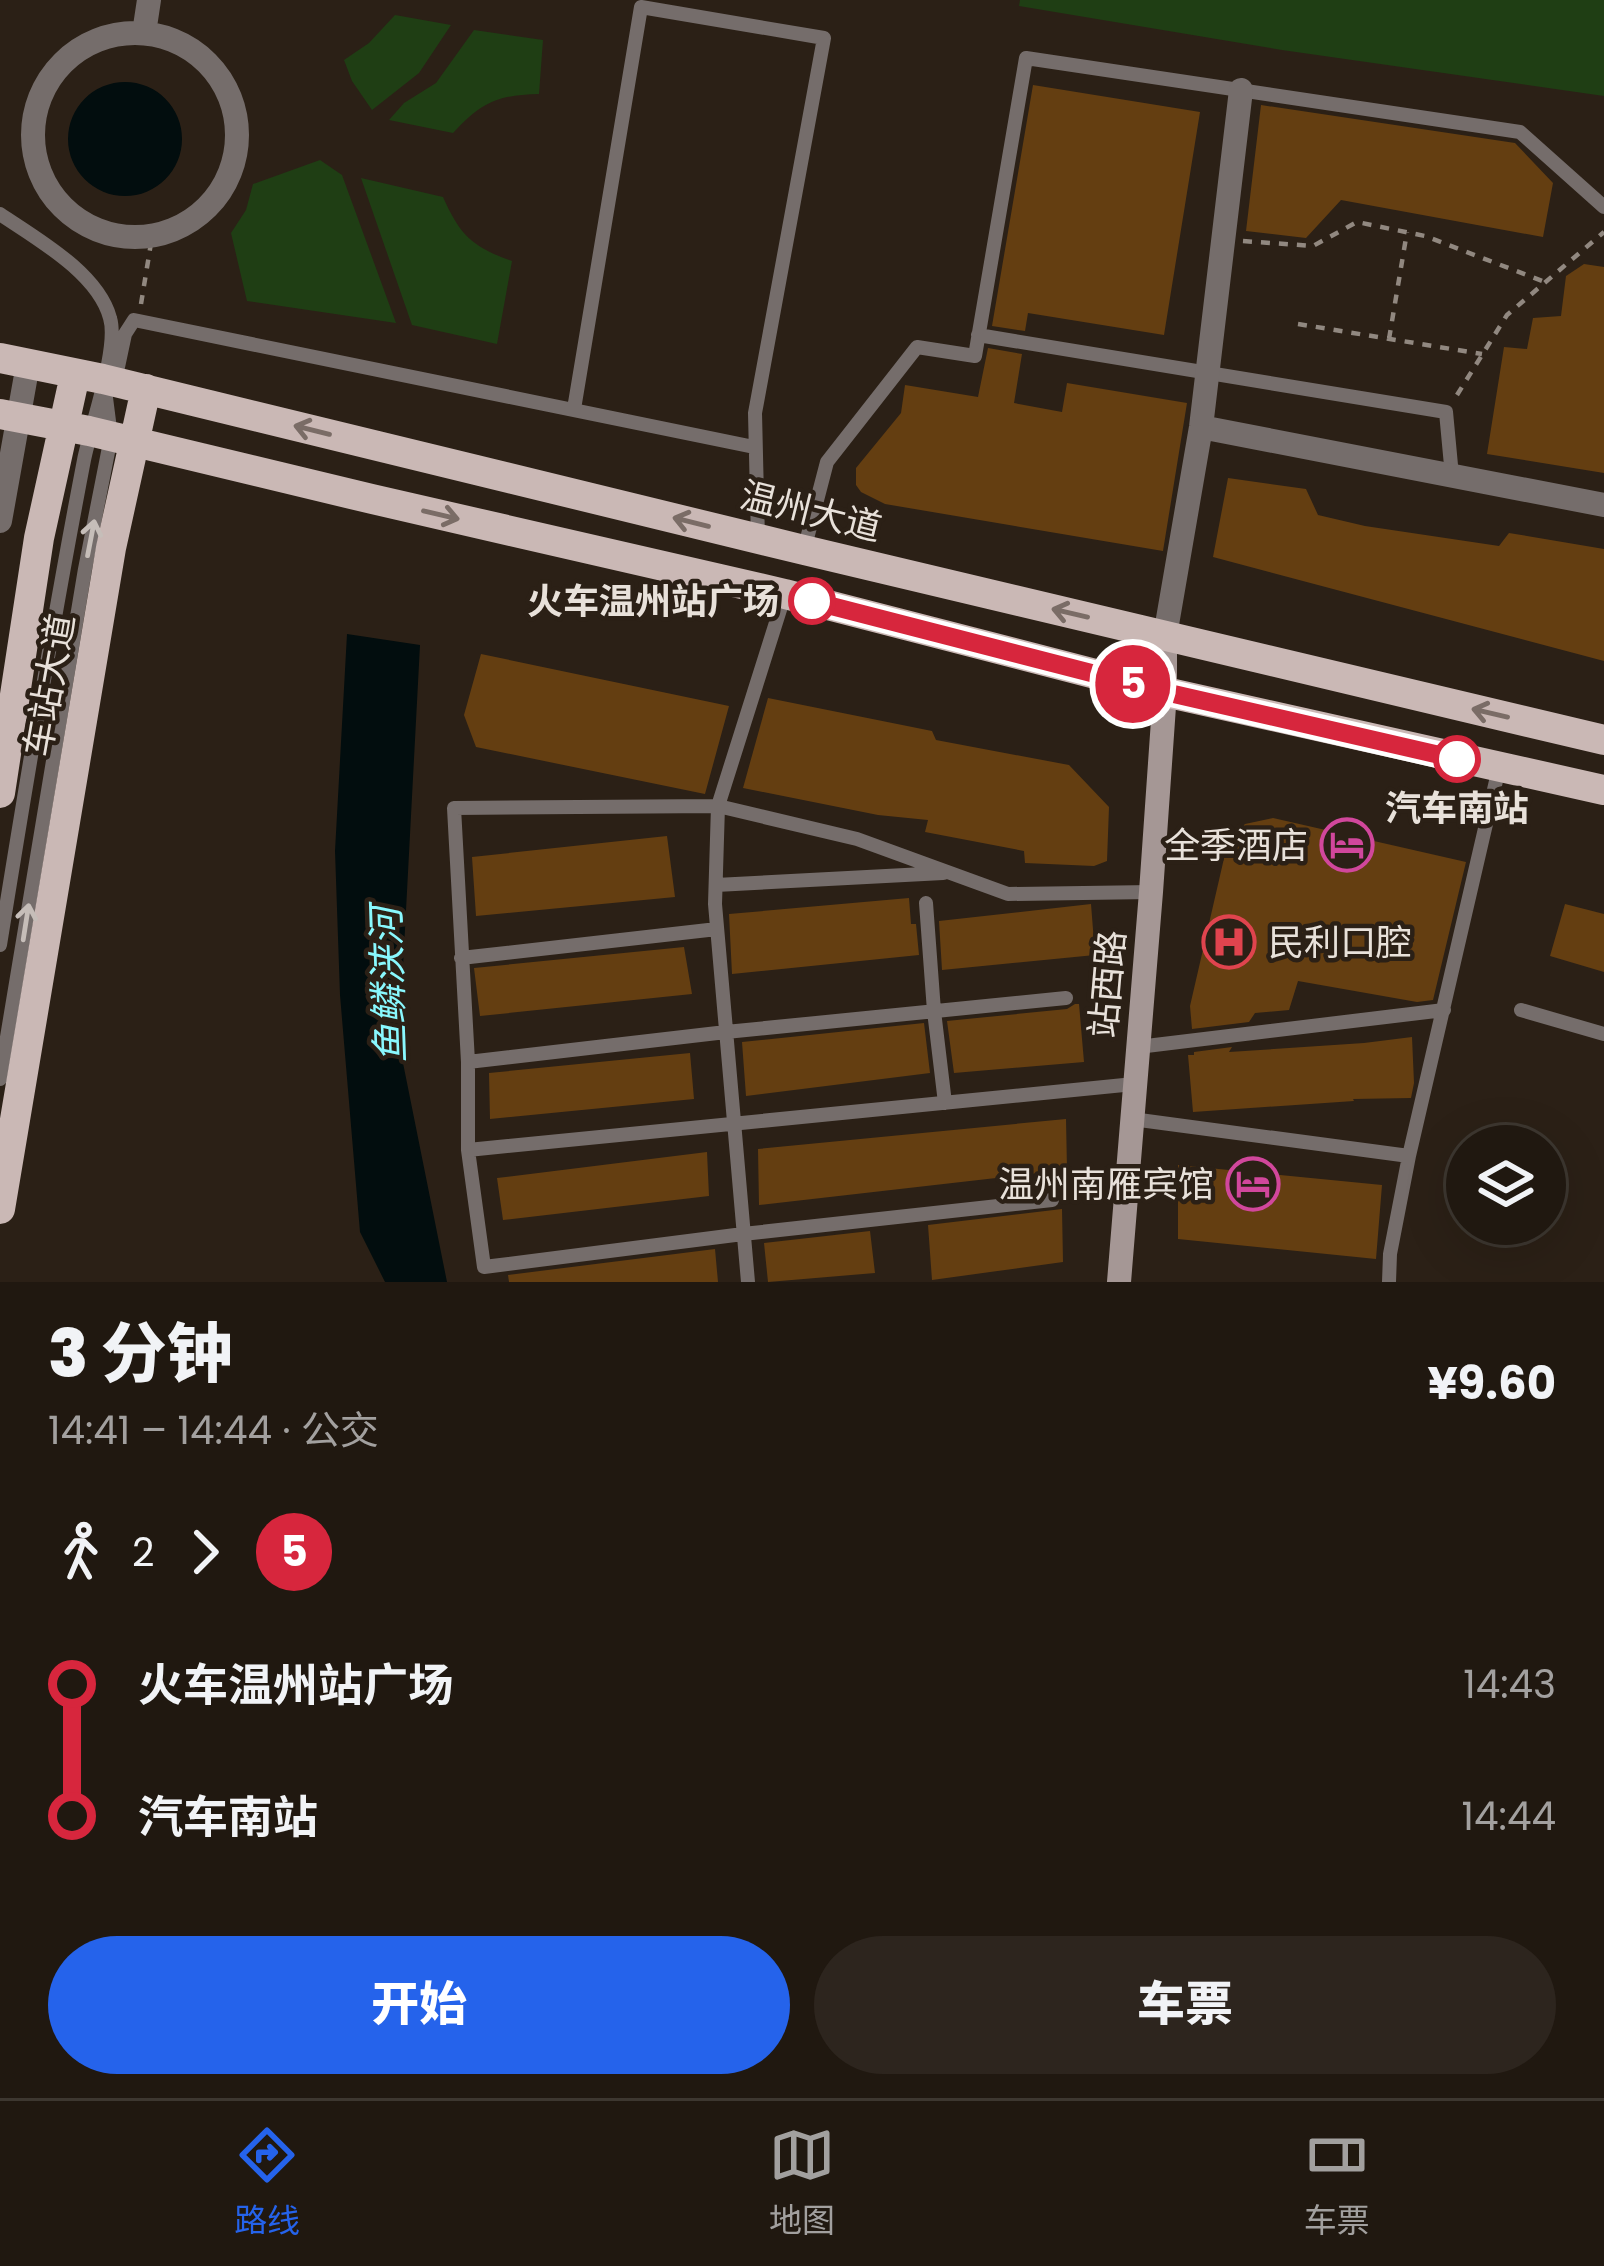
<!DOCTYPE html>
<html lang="zh">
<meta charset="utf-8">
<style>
:root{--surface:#201810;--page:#2d251e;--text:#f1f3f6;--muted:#a2a09f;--line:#3d3730;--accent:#2563eb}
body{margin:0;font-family:Poppins,"Noto Sans SC",sans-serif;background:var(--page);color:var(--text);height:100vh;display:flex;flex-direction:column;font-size:45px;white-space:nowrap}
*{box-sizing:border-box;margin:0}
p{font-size:39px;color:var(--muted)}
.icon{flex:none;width:66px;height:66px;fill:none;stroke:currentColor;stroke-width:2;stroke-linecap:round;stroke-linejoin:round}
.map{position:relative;height:1282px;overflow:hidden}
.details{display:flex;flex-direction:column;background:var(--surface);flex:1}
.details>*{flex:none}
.badge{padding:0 24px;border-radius:39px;font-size:42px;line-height:78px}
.controls{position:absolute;left:1446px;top:1125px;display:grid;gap:24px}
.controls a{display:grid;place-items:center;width:120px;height:120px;border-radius:50%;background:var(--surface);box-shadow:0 12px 48px #0002,0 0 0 3px var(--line);font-size:60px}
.map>.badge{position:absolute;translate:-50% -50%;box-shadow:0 0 0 6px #fff}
.legs{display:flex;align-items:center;gap:18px;height:132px;padding:0 48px;font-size:39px}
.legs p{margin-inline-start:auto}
.overview{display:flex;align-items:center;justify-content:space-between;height:204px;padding:0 48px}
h1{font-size:66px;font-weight:800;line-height:90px}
.button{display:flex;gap:24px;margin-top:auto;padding:24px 48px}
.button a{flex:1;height:138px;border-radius:72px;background:var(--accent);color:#fff;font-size:48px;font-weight:800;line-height:138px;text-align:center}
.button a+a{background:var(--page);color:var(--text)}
ul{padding:0 48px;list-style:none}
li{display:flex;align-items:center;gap:42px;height:132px;font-size:45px}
li i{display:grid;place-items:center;width:18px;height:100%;margin:0 15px;background:currentColor}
li i::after{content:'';width:30px;height:30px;margin:-15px;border:9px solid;border-radius:50%;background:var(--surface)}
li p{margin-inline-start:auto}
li:first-child i{background:linear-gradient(#0000 50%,currentColor 0)}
li:last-child i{background:linear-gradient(currentColor 50%,#0000 0)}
.tabs{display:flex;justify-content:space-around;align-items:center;height:168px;border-top:3px solid var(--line);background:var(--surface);font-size:33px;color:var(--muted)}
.tabs a{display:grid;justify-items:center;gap:6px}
.tabs .on{color:var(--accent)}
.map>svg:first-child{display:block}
.green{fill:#1f3e14}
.water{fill:#020d0e}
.building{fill:#643e11}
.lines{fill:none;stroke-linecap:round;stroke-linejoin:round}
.path{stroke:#918880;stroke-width:4.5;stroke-dasharray:9 9;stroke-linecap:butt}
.lane{stroke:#756d6b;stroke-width:14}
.street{stroke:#756d6b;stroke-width:24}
.secondary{stroke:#a59795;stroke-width:24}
.primary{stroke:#cab8b5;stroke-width:30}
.oneway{stroke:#7a6c66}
.oneway2{stroke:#c6beb9}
.line-1-casing{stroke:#fff;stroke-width:27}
.line-1{stroke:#d7263d;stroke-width:18}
.stop-1-dot{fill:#fff;stroke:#d7263d;stroke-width:6}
.labels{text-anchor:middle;stroke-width:9;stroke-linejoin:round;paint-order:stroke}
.street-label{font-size:36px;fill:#e8e1da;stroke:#2b2016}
.stop-label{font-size:36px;font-weight:bold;fill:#e8e1da;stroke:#2b2016;text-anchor:end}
.poi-label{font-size:36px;fill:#e8e1da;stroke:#2b2016;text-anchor:end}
.water-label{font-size:39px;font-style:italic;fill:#89f8fe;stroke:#2b2016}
</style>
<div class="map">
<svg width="1604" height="1282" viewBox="0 0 1604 1282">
<rect width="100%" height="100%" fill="#2b2016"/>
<path class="green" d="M1020 0H1604V96L1282 50 1019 6Z
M395 15 451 25 419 73 372 110 352 81 344 60 369 43Z
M474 30 543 40 539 94C497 95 482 102 453 133L389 120 404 103 436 83Z
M320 160 342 175 396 323 247 301 231 233 246 210 253 184Z
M361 178 443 197C460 235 472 247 512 261L497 344 412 325Z"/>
<path class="water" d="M68 139a57 57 0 1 1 114 0a57 57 0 1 1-114 0Z
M347 634 420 645 399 1043 447 1282H385L360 1232 340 995 335 851Z"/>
<path class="building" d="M1033 85 1200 112 1164 335 1028 313 1025 331 992 326Z
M1261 105 1515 143 1553 183 1543 237 1341 200 1306 238 1246 231Z
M1584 264 1604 267V473L1487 454 1504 347 1527 349 1533 318 1561 316 1566 276Z
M988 348 1022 354 1014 403 1062 412 1067 383 1187 403 1163 551 885 504 861 492 856 485V468L901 413 905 385 978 397Z
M1228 478 1306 489 1318 515 1365 526 1499 546 1509 533 1604 549V661L1213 557Z
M481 654 729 706 705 794 476 747 464 715Z
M768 698 932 731 936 740 1069 765 1109 807 1107 861 1094 866 1025 863 1024 851 925 832 928 820 878 815 743 788Z
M1273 818 1466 862 1433 1000 1417 1002 1298 981 1289 1010 1255 1013 1249 1022 1192 1029 1190 1006 1228 841 1245 824Z
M667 836 675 897 476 916 472 857Z
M909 898 911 924H916L919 955 732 974 729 914Z
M1091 904 1095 955 942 970 939 921Z
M1565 904 1604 914V972L1550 956Z
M684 947 692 994 480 1016 474 968Z
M1075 1004H1079L1084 1062 954 1073 947 1021 1067 1009Z
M924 1023 930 1073 746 1096 742 1042Z
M1412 1037 1414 1083 1411 1098 1353 1099 1354 1101 1193 1112 1188 1055H1194V1052L1232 1047 1229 1052 1364 1043Z
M690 1053 694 1099 490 1119 489 1073Z
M1066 1119 1067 1170 759 1205 758 1149Z
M707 1152 709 1196 503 1220 497 1178Z
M1178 1165 1382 1185 1376 1259 1178 1239Z
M1062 1209 1063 1262 932 1280 928 1225Z
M870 1231 875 1273 768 1282 764 1243Z
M715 1249 718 1282H509L508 1275Z"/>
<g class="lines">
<path class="path" d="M1243 241 1313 246 1357 222 1425 236 1545 282
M141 304 152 237
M1298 324 1482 354
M1389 339 1407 232
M1457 395 1507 315 1604 232"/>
<path class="lane" d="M0 214C37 239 98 273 110 318 119 348 91 425 84 460 53 621 26 783 0 945
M978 335 1446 412 1452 476
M115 381 125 334 134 320 754 447
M574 409 641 7 824 38 755 413 758 539
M804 550 827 462 917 347 975 356 1026 58 1520 132 1604 207
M716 885 943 873
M926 903 934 1011 945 1103
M461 958 717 929
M1521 1010 1604 1034
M1138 1047 1444 1010
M468 1062 726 1032 1066 998
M0 1079 85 569 111 437 105 390
M1132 1119 1409 1156
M468 1150 1134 1084
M1052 1200 743 1234 484 1267 468 1150V1062L454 808 718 806 857 839 1008 894 1151 892
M748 1282 715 904 718 806 785 594
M1389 1282 1390 1254 1409 1156 1499 768"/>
<path class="street" d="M33 135a102 102 0 1 1 204 0a102 102 0 1 1-204 0Z
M144 33 149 0
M1201 427 1604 505
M0 521 28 364
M1165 636 1201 427 1241 90"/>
<path class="secondary" d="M1119 1282 1151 892 1165 692V636"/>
<path class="primary" d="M0 358 103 379 804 550 1604 740
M0 414 89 431 372 499 785 594 1165 692 1604 790
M0 793 39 538 75 375
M0 1209 111 548 146 389"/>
</g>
<defs><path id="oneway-shaft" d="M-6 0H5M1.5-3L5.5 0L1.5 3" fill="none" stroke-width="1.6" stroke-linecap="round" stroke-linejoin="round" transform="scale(3)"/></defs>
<g class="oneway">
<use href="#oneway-shaft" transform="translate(312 430) rotate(-166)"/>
<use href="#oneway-shaft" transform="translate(441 515) rotate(13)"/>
<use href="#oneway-shaft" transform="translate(691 522) rotate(-166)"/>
<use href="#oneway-shaft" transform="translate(1070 613) rotate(-167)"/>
<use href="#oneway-shaft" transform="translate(1490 713) rotate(-167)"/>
</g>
<g class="oneway2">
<use href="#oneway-shaft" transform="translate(91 538) rotate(-79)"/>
<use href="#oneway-shaft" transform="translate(26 922) rotate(-81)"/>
</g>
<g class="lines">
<g class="line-1-casing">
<path id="line-1" d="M812 601 1165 692 1457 759"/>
</g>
<use href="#line-1" class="line-1"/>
</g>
<defs>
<g id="hotel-ring" transform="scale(2.7)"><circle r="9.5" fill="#2b2016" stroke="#d1479c" stroke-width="1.5"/><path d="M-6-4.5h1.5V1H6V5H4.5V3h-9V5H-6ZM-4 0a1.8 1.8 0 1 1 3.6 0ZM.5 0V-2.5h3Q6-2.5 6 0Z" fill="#d1479c"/></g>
<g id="hospital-ring" transform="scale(2.7)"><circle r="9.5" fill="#2b2016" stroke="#e0444e" stroke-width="1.5"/><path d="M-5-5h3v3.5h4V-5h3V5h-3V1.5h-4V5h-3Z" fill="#e0444e"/></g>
</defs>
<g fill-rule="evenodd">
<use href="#hotel-ring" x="1347" y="845"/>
<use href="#hospital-ring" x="1229" y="942"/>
<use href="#hotel-ring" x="1253" y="1184"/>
</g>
<g class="stop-1-dot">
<circle cx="812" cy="601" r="21"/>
<circle cx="1457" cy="759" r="21"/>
</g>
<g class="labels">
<g class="street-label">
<text transform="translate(811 511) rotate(14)" y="13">温州大道</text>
<text transform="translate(49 685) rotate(-80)" y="13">车站大道</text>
<text transform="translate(1107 984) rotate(-85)" y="13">站西路</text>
</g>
<g class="stop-label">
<text x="779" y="614">火车温州站广场</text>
<text x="1457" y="821" text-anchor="middle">汽车南站</text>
</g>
<g class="poi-label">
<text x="1308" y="858">全季酒店</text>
<text x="1268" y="955" text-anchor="start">民利口腔</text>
<text x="1214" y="1197">温州南雁宾馆</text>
</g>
<g class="water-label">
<text transform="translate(388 985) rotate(-92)" y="14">鱼鳞浃河</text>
</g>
</g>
</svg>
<div class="controls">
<a><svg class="icon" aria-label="layers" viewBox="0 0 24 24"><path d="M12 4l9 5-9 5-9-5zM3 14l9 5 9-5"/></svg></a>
</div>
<b class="badge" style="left:1133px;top:684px;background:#d7263d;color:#fff">5</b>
</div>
<section class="details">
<div class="overview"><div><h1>3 分钟</h1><p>14:41 – 14:44 · 公交</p></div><b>¥9.60</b></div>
<div class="legs"><svg class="icon" aria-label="walk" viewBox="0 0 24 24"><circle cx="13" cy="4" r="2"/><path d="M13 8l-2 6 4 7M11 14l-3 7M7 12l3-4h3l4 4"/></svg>2<svg class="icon" aria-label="forward" viewBox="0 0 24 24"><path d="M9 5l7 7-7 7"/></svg><b class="badge" style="background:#d7263d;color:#fff">5</b></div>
<ul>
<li><i style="color:#d7263d"></i><b>火车温州站广场</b><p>14:43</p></li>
<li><i style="color:#d7263d"></i><b>汽车南站</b><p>14:44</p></li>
</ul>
<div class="button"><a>开始</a><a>车票</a></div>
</section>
<nav class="tabs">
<a class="on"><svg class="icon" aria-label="directions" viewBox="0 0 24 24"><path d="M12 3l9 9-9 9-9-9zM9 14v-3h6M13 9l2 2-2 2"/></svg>路线</a>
<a><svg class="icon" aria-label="map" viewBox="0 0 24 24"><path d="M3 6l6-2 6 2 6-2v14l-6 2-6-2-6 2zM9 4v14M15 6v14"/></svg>地图</a>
<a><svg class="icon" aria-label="tickets" viewBox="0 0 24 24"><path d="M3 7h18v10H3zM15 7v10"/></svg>车票</a>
</nav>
